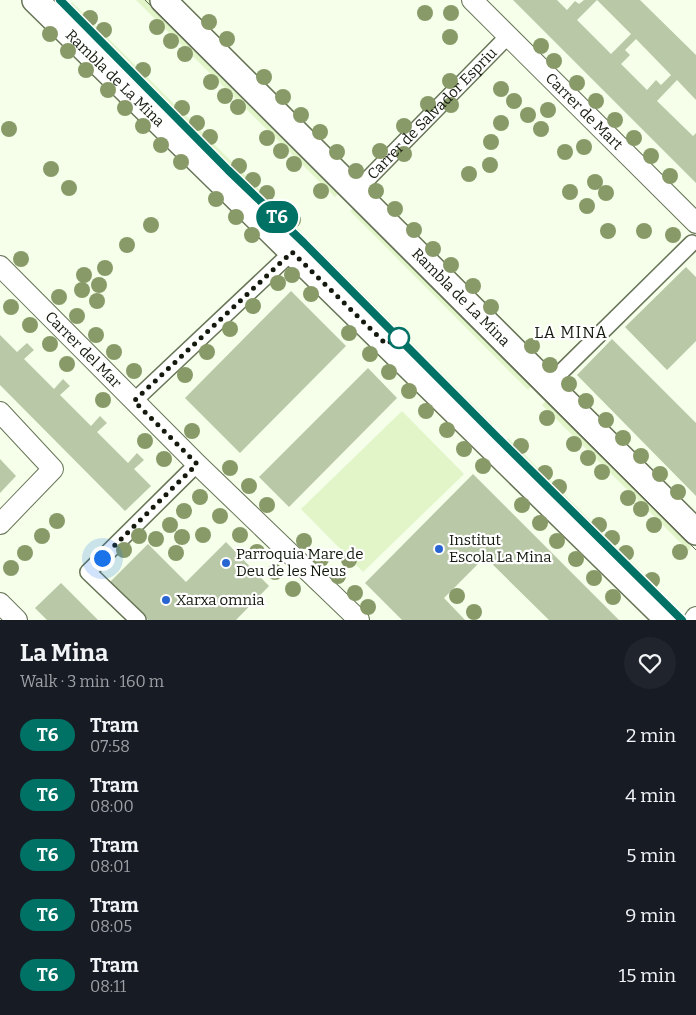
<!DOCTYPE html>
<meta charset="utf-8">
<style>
:root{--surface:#171b24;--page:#20242c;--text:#f1f3f6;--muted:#9ea1a6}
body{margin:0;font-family:Bitter,serif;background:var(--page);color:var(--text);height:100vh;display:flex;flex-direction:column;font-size:19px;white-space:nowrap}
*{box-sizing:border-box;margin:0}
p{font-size:16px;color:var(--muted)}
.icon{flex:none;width:28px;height:28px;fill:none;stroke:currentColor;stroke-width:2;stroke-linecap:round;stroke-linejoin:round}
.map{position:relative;height:620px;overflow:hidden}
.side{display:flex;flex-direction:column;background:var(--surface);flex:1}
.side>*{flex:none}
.badge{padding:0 10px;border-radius:16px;font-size:18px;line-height:32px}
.you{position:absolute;width:25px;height:25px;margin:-12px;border:4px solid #fff;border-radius:50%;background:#1a73e8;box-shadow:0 0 0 8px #1a73e833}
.map>.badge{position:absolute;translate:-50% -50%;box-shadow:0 0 0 2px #fff}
.round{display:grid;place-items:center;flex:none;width:52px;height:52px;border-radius:26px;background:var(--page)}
.overview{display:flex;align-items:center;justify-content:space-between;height:85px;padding:0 20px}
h1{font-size:24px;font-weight:700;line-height:38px}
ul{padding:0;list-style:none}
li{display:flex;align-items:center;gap:15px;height:60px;padding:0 20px}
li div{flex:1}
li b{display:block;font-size:19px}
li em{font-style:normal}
li .badge{min-width:55px;font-weight:700;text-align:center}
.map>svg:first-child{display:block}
.green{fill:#e1f5c9}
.building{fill:#b9c8a6;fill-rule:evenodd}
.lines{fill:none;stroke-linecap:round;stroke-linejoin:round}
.pedestrian-casing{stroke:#677456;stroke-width:18}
.minor-casing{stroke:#677456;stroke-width:22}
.tertiary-casing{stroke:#677456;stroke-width:28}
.pedestrian{stroke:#fff;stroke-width:15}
.minor{stroke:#fff;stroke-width:20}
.tertiary{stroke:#fff;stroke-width:25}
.tram{stroke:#656c5d;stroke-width:1}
.tree{fill:#899a69}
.line-casing{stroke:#fff;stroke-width:11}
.line{stroke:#007165;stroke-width:8}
.walk{stroke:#14190d;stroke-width:5;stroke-dasharray:0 9}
.stop-dot{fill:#fff;stroke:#007165;stroke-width:2.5}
.poi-dot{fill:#2865d2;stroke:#fff;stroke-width:2}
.labels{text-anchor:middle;stroke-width:4.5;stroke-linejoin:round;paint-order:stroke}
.street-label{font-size:15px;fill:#14190d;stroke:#fff}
.poi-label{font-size:15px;fill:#14190d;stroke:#fff;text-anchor:start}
.neighbourhood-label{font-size:16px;letter-spacing:1px;fill:#14190d;stroke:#fff}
</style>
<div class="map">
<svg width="696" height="620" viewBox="0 0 696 620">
<rect width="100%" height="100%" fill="#f5ffea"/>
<path class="green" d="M136 0H155L344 188 335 197Z
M72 2 301 231 292 240 63 11Z
M359 203 536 381 528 390 350 211Z
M315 246 493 424 485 432 307 254Z
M551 396 694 541 689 551 542 405Z
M402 411 464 474 363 572 301 509Z
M508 438 662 592 654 600 499 447Z"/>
<path class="building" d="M513 0H557L567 10 575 1 579 4 584 0H597L577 20 611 54 631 34 597 0H640L696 55V100L677 80 657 101 693 136 696 133V183ZM636 39 671 75 661 85 656 80 647 90 621 64 630 55 625 50Z
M686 267 696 277V341L667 370 625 327Z
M291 291 346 346 240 453 185 398Z
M0 335 17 352 27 343 34 350 24 359 54 389 63 379 70 386 60 395 91 426 100 416 107 423 97 432 128 463 137 453 144 460 134 469 151 486 125 511 0 385Z
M612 339 696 423V496L577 375Z
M368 368 397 398 289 507 259 477Z
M0 459 16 476 0 493Z
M473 474 619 620H549L485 557 444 598 465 620H402L365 583Z
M226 542 269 586 236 620H148L110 582 148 544 186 582Z
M61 583 98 620H47L35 608Z"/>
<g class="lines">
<g class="pedestrian-casing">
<g id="pedestrian">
<path id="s1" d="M355 192 508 36"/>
<path d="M552 381 692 243"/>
<path d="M134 401 292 252"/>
<path d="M138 620 88 572 197 464"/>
</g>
</g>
<g class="minor-casing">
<g id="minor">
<path id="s2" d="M472 0 696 223"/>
<path id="s3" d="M0 266 197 464 359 620"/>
<path d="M0 412 53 469 0 524"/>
<path d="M0 603 17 620"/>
<path d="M694 620 696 617"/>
</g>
</g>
<g class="tertiary-casing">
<g id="tertiary">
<path id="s4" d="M35 0 668 620"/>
<path id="s5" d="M163 0 696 532"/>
</g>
</g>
<use href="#pedestrian" class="pedestrian"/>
<use href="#minor" class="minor"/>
<use href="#tertiary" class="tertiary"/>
<path class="tram" d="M60 0 227 170 304 243 496 436 682 620
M145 0 696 550"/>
</g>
<g class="tree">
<circle cx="425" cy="13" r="8"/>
<circle cx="451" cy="13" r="8"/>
<circle cx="90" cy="18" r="8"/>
<circle cx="209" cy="22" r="8"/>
<circle cx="157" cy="27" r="8"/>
<circle cx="104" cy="30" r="8"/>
<circle cx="50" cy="34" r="8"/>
<circle cx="450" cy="37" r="8"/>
<circle cx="227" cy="39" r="8"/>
<circle cx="171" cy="41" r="8"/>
<circle cx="541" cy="46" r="8"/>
<circle cx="68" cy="51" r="8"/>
<circle cx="185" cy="54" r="8"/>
<circle cx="554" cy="61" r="8"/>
<circle cx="86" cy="70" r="8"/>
<circle cx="143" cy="70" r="8"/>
<circle cx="264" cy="77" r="8"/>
<circle cx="450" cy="81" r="8"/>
<circle cx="211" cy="82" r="8"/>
<circle cx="577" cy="83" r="8"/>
<circle cx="501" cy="89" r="8"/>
<circle cx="108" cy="90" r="8"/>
<circle cx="225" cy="96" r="8"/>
<circle cx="283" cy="97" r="8"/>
<circle cx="514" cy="101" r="8"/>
<circle cx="596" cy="101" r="8"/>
<circle cx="428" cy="104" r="8"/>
<circle cx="451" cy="105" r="8"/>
<circle cx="238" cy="107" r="8"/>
<circle cx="125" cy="108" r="8"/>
<circle cx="182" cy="108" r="8"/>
<circle cx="548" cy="110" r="8"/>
<circle cx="301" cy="115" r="8"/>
<circle cx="528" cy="115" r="8"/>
<circle cx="615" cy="120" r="8"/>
<circle cx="197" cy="123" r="8"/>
<circle cx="501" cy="123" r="8"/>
<circle cx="143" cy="126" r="8"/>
<circle cx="404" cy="126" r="8"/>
<circle cx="9" cy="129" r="8"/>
<circle cx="541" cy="129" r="8"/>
<circle cx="320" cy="132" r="8"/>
<circle cx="210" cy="137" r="8"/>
<circle cx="267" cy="138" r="8"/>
<circle cx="634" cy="138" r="8"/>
<circle cx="491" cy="142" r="8"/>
<circle cx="161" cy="145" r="8"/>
<circle cx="584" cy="147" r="8"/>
<circle cx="281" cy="151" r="8"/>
<circle cx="380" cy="151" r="8"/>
<circle cx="337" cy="152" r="8"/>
<circle cx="565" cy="152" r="8"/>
<circle cx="404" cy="154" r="8"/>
<circle cx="651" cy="156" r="8"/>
<circle cx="181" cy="162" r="8"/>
<circle cx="294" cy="164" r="8"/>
<circle cx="490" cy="165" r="8"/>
<circle cx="239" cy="166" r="8"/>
<circle cx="51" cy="169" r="8"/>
<circle cx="356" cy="171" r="8"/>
<circle cx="469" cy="174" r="8"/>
<circle cx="670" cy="176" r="8"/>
<circle cx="253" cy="180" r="8"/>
<circle cx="595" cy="182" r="8"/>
<circle cx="69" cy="188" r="8"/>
<circle cx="321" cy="191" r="8"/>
<circle cx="376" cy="191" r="8"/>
<circle cx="570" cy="192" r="8"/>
<circle cx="267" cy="193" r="8"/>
<circle cx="606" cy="193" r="8"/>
<circle cx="216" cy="199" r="8"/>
<circle cx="587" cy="206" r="8"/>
<circle cx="395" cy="209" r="8"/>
<circle cx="236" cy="217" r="8"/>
<circle cx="293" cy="220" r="8"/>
<circle cx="151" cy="225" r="8"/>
<circle cx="414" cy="230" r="8"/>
<circle cx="608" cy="231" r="8"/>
<circle cx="644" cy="231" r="8"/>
<circle cx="252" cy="235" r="8"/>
<circle cx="673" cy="235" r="8"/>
<circle cx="127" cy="245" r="8"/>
<circle cx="433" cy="249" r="8"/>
<circle cx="21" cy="259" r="8"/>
<circle cx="451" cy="265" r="8"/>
<circle cx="105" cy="268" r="8"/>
<circle cx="84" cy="275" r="8"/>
<circle cx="292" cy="275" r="8"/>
<circle cx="278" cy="283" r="8"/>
<circle cx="99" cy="285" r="8"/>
<circle cx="473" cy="286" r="8"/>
<circle cx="82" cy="290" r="8"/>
<circle cx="311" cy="294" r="8"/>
<circle cx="59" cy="297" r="8"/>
<circle cx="97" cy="301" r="8"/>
<circle cx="253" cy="306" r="8"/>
<circle cx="11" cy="307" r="8"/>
<circle cx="491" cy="307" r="8"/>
<circle cx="77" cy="316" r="8"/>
<circle cx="30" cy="325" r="8"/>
<circle cx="230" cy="329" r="8"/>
<circle cx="349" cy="333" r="8"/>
<circle cx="96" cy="335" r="8"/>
<circle cx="50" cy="344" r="8"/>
<circle cx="532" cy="346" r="8"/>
<circle cx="114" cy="352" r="8"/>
<circle cx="207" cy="352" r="8"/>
<circle cx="370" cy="354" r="8"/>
<circle cx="67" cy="364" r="8"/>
<circle cx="550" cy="365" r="8"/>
<circle cx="134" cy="371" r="8"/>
<circle cx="389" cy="372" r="8"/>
<circle cx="185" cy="375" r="8"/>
<circle cx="569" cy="384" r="8"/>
<circle cx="409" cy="391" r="8"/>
<circle cx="103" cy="400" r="8"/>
<circle cx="586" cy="401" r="8"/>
<circle cx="426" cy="411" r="8"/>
<circle cx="547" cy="418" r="8"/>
<circle cx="606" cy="420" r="8"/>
<circle cx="447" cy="430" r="8"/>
<circle cx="192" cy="431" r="8"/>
<circle cx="623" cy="438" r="8"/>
<circle cx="145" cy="441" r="8"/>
<circle cx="574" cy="444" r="8"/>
<circle cx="521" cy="446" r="8"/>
<circle cx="464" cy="449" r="8"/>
<circle cx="641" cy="456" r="8"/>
<circle cx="588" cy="458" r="8"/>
<circle cx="164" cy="459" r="8"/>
<circle cx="483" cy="466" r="8"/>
<circle cx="230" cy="468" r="8"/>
<circle cx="602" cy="472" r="8"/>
<circle cx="545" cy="473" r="8"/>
<circle cx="660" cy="474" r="8"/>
<circle cx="249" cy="486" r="8"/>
<circle cx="559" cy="487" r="8"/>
<circle cx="678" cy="492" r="8"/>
<circle cx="200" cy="497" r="8"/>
<circle cx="628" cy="498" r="8"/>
<circle cx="267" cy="505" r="8"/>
<circle cx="522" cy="505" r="8"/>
<circle cx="641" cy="509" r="8"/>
<circle cx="184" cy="511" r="8"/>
<circle cx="220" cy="516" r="8"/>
<circle cx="57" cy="521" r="8"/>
<circle cx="540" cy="523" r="8"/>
<circle cx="170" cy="525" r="8"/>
<circle cx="599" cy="525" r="8"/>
<circle cx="654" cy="525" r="8"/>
<circle cx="203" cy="535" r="8"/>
<circle cx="240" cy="535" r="8"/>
<circle cx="42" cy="536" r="8"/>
<circle cx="139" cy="536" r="8"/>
<circle cx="182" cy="537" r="8"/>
<circle cx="612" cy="538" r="8"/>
<circle cx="156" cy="539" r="8"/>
<circle cx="304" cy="541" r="8"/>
<circle cx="557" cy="541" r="8"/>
<circle cx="124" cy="550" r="8"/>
<circle cx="257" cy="552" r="8"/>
<circle cx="680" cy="552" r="8"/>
<circle cx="25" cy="553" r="8"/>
<circle cx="176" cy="553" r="8"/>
<circle cx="626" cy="553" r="8"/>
<circle cx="321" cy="559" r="8"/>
<circle cx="576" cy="559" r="8"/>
<circle cx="349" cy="560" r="8"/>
<circle cx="11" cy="568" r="8"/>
<circle cx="275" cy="572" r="8"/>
<circle cx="338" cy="576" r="8"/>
<circle cx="594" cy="578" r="8"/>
<circle cx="652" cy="580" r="8"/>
<circle cx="293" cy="589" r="8"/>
<circle cx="355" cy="593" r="8"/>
<circle cx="457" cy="596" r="8"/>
<circle cx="613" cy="597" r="8"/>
<circle cx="368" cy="607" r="8"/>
<circle cx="474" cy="612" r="8"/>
</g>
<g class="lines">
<g class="line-casing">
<path id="line" d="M60 0 228 170 304 243 496 436 682 620"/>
</g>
<use href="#line" class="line"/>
<path class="walk" d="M102 558 197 464 134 401 292 252 386 344 399 338"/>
</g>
<circle class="stop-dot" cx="399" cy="338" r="10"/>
<g class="poi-dot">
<circle cx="439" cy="549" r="5"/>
<circle cx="226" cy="563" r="5"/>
<circle cx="166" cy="600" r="5"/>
</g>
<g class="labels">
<g class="street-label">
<text dy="5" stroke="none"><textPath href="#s4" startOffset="112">Rambla de La Mina</textPath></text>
<text dy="5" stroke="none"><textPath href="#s2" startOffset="158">Carrer de Mart</textPath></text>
<text dy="5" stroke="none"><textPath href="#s1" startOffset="110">Carrer de Salvador Espriu</textPath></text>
<text dy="5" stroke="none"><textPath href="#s5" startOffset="421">Rambla de La Mina</textPath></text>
<text dy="5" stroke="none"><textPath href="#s3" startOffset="118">Carrer del Mar</textPath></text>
</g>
<g class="poi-label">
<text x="449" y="545">Institut<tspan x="449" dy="17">Escola La Mina</tspan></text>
<text x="236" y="559">Parroquia Mare de<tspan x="236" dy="17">Deu de les Neus</tspan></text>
<text x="176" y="605">Xarxa omnia</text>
</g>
<g class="neighbourhood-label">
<text x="571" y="338">LA MINA</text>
</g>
</g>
</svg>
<div class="you" style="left:102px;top:558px"></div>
<b class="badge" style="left:277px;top:217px;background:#007165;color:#fff">T6</b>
</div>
<section class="side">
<div class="overview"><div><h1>La Mina</h1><p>Walk · 3 min · 160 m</p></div><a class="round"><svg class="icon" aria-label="heart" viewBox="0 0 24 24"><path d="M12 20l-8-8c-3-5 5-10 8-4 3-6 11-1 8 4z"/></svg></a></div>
<ul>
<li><span class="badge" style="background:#007165;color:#fff">T6</span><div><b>Tram</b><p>07:58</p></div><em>2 min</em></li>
<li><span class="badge" style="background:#007165;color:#fff">T6</span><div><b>Tram</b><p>08:00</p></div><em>4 min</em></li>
<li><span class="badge" style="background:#007165;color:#fff">T6</span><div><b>Tram</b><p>08:01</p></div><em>5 min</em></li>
<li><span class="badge" style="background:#007165;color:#fff">T6</span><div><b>Tram</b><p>08:05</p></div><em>9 min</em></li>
<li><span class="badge" style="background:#007165;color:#fff">T6</span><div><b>Tram</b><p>08:11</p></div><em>15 min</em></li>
</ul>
</section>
